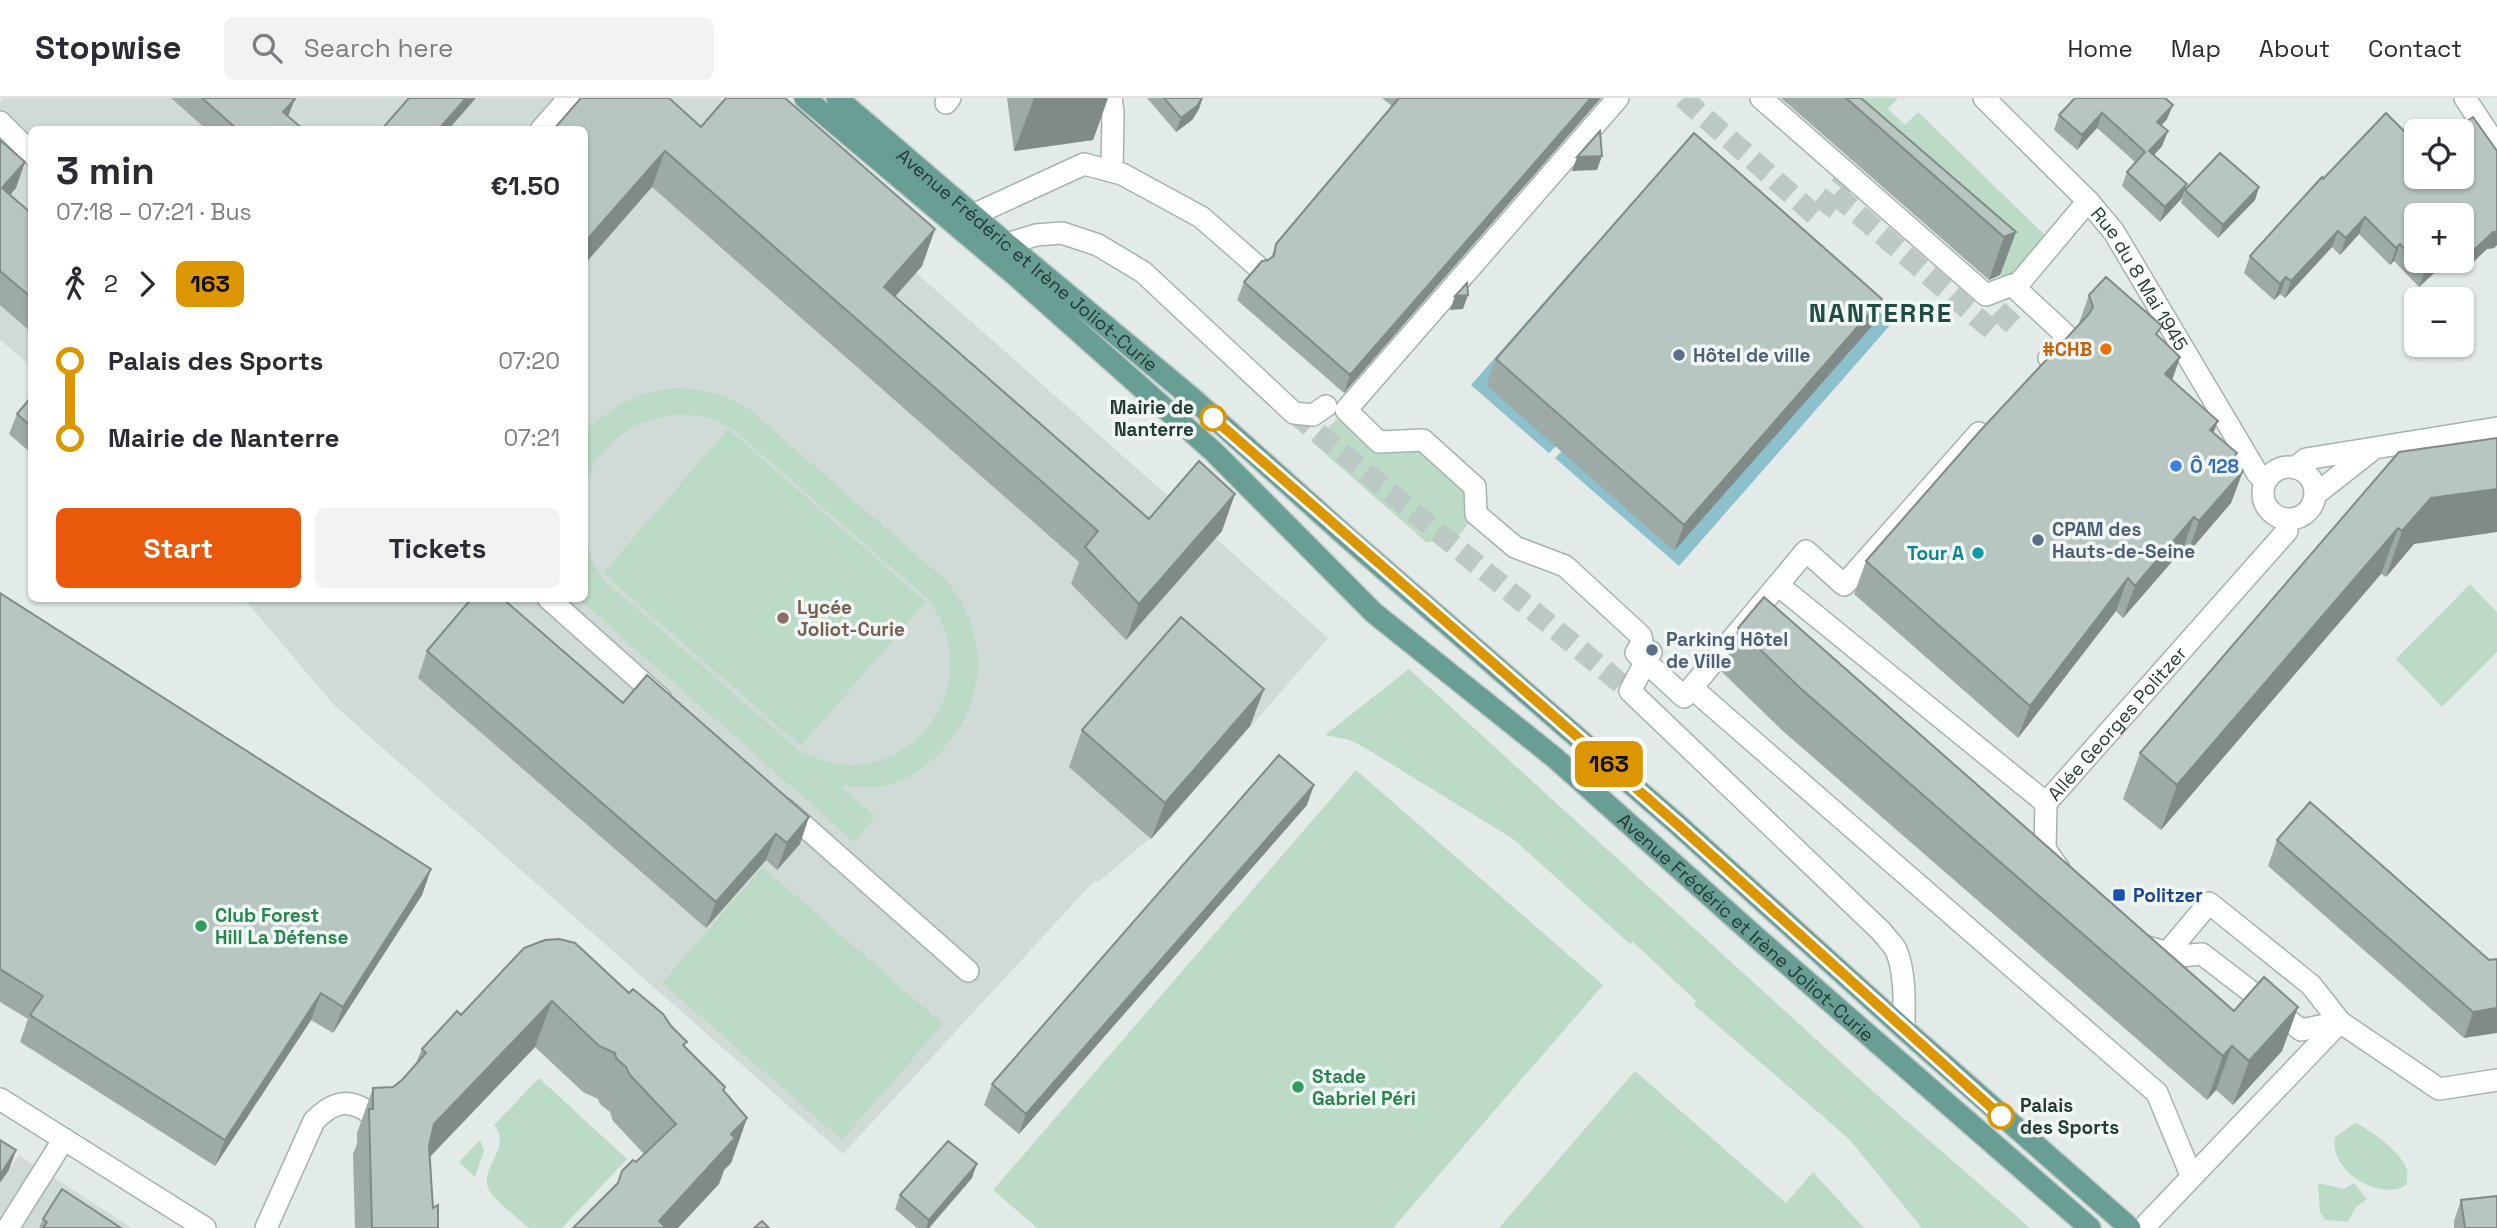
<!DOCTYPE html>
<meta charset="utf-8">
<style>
:root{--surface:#fff;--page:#f2f2f3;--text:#2b2b33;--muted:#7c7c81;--line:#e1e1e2;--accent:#ea580c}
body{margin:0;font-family:"Space Grotesk",sans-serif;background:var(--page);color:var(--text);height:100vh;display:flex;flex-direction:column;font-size:26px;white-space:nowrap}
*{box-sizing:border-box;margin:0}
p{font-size:23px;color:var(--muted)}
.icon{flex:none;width:38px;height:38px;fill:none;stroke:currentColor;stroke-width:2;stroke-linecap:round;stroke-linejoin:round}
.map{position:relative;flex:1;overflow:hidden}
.sheet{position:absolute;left:28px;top:28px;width:560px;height:476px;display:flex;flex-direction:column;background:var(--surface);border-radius:10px;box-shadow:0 2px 5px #0004}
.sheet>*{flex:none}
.badge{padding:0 14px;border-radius:10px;font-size:24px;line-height:46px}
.tools{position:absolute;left:2404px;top:21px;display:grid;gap:14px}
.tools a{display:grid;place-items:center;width:70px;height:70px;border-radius:10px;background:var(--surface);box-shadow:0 2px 5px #0004;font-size:35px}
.map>.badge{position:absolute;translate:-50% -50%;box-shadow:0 0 0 4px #fff}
.legs{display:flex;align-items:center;gap:10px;height:77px;padding:0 28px;font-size:23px}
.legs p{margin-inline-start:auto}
.overview{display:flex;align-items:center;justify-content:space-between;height:119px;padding:0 28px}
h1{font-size:38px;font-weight:600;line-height:52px}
.primary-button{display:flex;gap:14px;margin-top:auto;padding:14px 28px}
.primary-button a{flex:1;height:80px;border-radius:10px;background:var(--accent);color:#fff;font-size:28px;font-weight:600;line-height:80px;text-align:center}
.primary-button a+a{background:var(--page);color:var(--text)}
ul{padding:0 28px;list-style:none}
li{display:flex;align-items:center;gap:24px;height:77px;font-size:26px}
li i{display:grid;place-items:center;width:10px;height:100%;margin:0 9px;background:currentColor}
li i::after{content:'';width:18px;height:18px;margin:-9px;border:5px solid;border-radius:50%;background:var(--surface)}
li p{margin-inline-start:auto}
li:first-child i{background:linear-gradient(#0000 50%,currentColor 0)}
li:last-child i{background:linear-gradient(currentColor 50%,#0000 0)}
header{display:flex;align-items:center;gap:42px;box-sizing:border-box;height:98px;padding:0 35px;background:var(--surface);border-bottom:2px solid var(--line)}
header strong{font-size:33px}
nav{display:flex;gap:38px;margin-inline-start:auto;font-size:24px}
.search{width:490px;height:63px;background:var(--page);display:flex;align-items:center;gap:18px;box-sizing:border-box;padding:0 24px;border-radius:10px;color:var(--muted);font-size:26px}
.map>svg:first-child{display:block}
.built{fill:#d0dbd7}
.green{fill:#bcdbc6}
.water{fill:#8dc0cd}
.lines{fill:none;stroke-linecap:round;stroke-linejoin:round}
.minor-tunnel{stroke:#bcc8c4;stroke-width:21;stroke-dasharray:21 10;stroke-linecap:butt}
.minor-casing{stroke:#a5b3af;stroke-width:24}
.major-casing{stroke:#c1c8c7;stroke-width:24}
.minor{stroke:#fff;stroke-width:21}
.major{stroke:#699e94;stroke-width:21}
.wall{fill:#9daaa6}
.shaded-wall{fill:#808b87}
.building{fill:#b7c6c1;stroke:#808b87;stroke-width:2}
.line-1-casing{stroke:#fff;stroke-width:16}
.line-1{stroke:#dc9600;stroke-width:10}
.food-dot{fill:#e8710a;stroke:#f2f8f5;stroke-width:2.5}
.service-dot{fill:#5c6f8a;stroke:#f2f8f5;stroke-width:2.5}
.stop-1-dot{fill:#fff;stroke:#dc9600;stroke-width:3.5}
.shop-dot{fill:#3f7fe0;stroke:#f2f8f5;stroke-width:2.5}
.culture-dot{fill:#0f9aa8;stroke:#f2f8f5;stroke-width:2.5}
.education-dot{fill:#8d6e63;stroke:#f2f8f5;stroke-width:2.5}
.transit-dot{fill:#1a4fb4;stroke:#f2f8f5;stroke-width:2.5}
.leisure-dot{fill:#2e9e5b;stroke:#f2f8f5;stroke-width:2.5}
.labels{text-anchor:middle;stroke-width:7;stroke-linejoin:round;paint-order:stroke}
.street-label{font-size:19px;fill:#233b36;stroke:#f2f8f5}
.food-label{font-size:19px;font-weight:bold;fill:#c56008;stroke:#f2f8f5;text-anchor:end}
.service-label{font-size:19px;font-weight:bold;fill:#4e5e75;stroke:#f2f8f5;text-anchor:start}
.stop-label{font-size:19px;font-weight:bold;fill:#233b36;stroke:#f2f8f5;text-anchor:end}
.shop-label{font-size:19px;font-weight:bold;fill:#366cbe;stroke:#f2f8f5;text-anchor:start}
.culture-label{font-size:19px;font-weight:bold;fill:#0d838f;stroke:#f2f8f5;text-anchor:end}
.education-label{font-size:19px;font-weight:bold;fill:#785e54;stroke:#f2f8f5;text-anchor:start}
.transit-label{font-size:19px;font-weight:bold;fill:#164399;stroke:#f2f8f5;text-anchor:start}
.leisure-label{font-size:19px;font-weight:bold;fill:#27864d;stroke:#f2f8f5;text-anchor:start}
.district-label{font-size:26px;font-weight:bold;letter-spacing:2px;fill:#204c44;stroke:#f2f8f5}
</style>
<header>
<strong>Stopwise</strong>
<div class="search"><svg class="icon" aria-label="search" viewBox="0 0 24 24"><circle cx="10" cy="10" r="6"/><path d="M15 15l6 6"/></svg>Search here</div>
<nav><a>Home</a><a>Map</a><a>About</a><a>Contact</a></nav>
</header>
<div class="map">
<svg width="2497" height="1130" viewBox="0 0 2497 1130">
<rect width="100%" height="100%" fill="#e2ebe8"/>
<path class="built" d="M3 0H719L1328 540 1160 732 1098 784 1095 782 843 1056 335 608 244 501 584 500V32H32L31 268 0 242V3Z
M19 1057 132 1130H0V1086Z"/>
<path class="green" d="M1797 0H1898L1888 11 1905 27 1918 14 2049 141 2012 187Z
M674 290C705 291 722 296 749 311L949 485C993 542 986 616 931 663 918 674 905 683 889 687 875 691 856 688 841 688L875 718 854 744 579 501 584 500 585 442 593 465 605 483 799 653C816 661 837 669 857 667 913 662 957 609 950 554 948 534 938 516 927 500L734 332C724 327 715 322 704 319 654 308 596 339 585 390V336L590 328 621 306 647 295Z
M1346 312 1379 344 1423 342 1475 389 1476 416 1454 443 1426 444 1313 345Z
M728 331 926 504 801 648 603 475Z
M2470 486 2497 514V554L2442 609 2396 561Z
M1409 571 1886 1005 2030 1130H1922L1849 1041 1694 907 1696 903 1633 844 1630 846 1513 741 1367 651 1350 642 1325 637Z
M1356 672 1603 887 1393 1130H1037L993 1092Z
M763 769 943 926 842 1042 662 885Z
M1635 973 1786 1105 1813 1074 1864 1130H1499Z
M539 980 627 1061 562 1130H529C519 1121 492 1101 488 1090 480 1068 513 1049 494 1027Z
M2355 1025C2370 1031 2399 1053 2406 1069 2408 1073 2407 1081 2407 1086 2404 1088 2401 1090 2397 1091 2369 1097 2329 1069 2335 1039Z
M480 1042 484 1053 475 1079 459 1064Z
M2318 1085 2344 1091 2354 1085 2367 1101 2356 1109 2348 1124 2325 1122 2320 1114Z"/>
<path class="water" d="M1587 155 1601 167 1561 343 1549 355 1471 287Z
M1815 157 1892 225 1679 468 1555 360 1567 348Z"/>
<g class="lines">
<path class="minor-tunnel" d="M1683 0 1817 119 1843 85
M1835 96 1993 233 2030 193
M1294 315 1630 593"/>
<g class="minor-casing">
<g id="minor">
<path d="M1111 0 1113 14 1112 73"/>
<path d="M1618 0 1346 312 1379 344 1423 342 1475 389 1476 416 1515 449 1565 468 1641 538 1642 545 1636 555 1684 599 1806 453 1844 487 1979 335"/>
<path d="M1761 0 1986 197 2012 187 2068 239 2049 260"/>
<path id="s1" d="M1984 0 2088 103 2114 134 2257 375 2265 383"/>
<path d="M2465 0 2497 49"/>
<path d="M946 5 950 0"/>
<path d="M0 24 32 56"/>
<path d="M541 32 569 0"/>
<path d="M973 117 1084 66 1122 76 1201 119 1257 168"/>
<path d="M1007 146 1036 137 1062 135 1098 147 1143 174 1294 315 1313 317 1326 308"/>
<path d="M2020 184 2088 103"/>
<circle cx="2289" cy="395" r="26"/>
<path d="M2296 369 2306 361 2497 330"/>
<path d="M2316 396 2372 352"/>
<path d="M1778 487 2046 705"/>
<path d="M548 500 661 601"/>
<path d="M1651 554 1630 593 1882 834C1886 840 1893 846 1896 852 1906 876 1904 907 1904 931"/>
<path d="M1692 590 2157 995 2191 1077"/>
<path d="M785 711 968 873"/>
<path id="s2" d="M2059 771 2045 751 2046 705 2287 433V422"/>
<path d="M2140 847 2180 858 2202 856 2301 932 2340 924"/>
<path d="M2167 855 2209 805 2311 887 2340 924 2439 991 2497 982"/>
<path d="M0 1001 205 1130"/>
<path d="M8 1130 64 1041"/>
<path d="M266 1130 314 1023C335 1001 352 1000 375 1019"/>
<path d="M2143 1130 2340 924"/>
</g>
</g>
<g class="major-casing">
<g id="major">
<path id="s3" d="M805 0 1015 177 1214 354 1374 515 1555 660 1756 839 2090 1130"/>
<path id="s4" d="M837 0 1007 146 1191 299 1349 441 1677 726 1904 931 2130 1130"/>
</g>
</g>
<use href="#minor" class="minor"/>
<use href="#major" class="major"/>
</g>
<path class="wall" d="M171 0H292L288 18 304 32H207Z
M1007 0H1108L1093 42 1014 53Z
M1147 0H1203L1199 11 1192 22 1176 34Z
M1382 0H1601L1344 295 1237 202 1244 184 1271 160 1276 146 1392 8Z
M1781 0H1861L2016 134 2000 177 1989 182Z
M2075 0 2167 21 2161 28 2168 33 2162 48 2154 57 2187 86 2182 100 2160 124 2122 88 2127 74 2135 64 2114 45 2097 30 2077 52 2054 32 2059 17Z
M2386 15 2417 46V79H2462V33H2452L2473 19 2497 53V147L2494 150 2487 151 2466 171 2458 163H2462V117H2417V163H2447L2419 189 2394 163 2390 167 2359 136 2340 157 2332 149 2285 200 2280 196 2274 202 2244 175 2250 158 2322 79 2323 81Z
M701 29 935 131 922 168 895 198 1149 421 1222 433 1126 542 1071 486 1079 464 652 89 584 32Z
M0 42 16 90 10 97 32 116V235L0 207Z
M2259 89 2255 102 2218 140 2181 105 2185 92Z
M2089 197 2159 239 2180 259 2172 282 2213 335 2237 355 2234 365 2243 373 2231 405 2188 455 2183 451 2123 520 2116 513 2018 640 1854 496 1866 463 2078 228Z
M1882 201 1873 227 1674 453 1486 287 1496 261Z
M32 298V356L9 336 17 316Z
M2399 354 2414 446 2386 479 2381 476 2161 732 2123 701 2140 655Z
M0 495 431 771 422 797 333 935 311 922 215 1068 20 944 28 921 0 904Z
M1738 530 2234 913 2298 909 2282 953 2233 1007 2216 992 2207 1002 1784 634 1722 574Z
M427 553 623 605 800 746 777 772 766 762 706 830 418 580Z
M1264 591 1250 628 1151 741 1069 669 1082 632Z
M1307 707 1019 1036 984 1007 992 986Z
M2277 742 2489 862 2497 861 2464 940 2268 768Z
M524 850 685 949 725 989 724 993 747 1020 731 1065 724 1072 719 1086 618 1085 636 1064 644 1056 613 1023 610 1014 600 1006 598 1001 583 994 535 949 430 1059 433 1110 438 1130H355L353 1056 357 1046V1035L373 990 393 989 402 982 416 965 422 951 461 917Z
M972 1080 929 1130H917L895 1111 900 1097Z
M2461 1102 2497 1130H2454V1123Z
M43 1121 121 1130H39Z"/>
<path class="shaded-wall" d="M466 0H476L448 32H438Z
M1034 0H1108L1093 42 1014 53Z
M1202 0 1199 11 1192 22 1176 34 1181 20Z
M1591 0H1601L1344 295 1350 277Z
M295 1 287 21 283 14Z
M2173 7 2167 21 2152 38 2157 24Z
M2102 15 2097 30 2077 52 2082 37Z
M2168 33 2162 48 2144 68 2149 53Z
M665 53 652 89 584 167V145Z
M1602 58 1597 72 1572 73 1577 59Z
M25 64 16 90 0 108 2 90Z
M2187 86 2182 100 2160 124 2165 109Z
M2259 89 2255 102 2218 140 2223 127Z
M2365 119 2359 136 2340 157 2346 140Z
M935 131 922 168 871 226 884 189Z
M2338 133 2332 149 2285 200 2291 183Z
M2016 134 2000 177 1989 182 2004 139Z
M2493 134H2497V147L2494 150 2487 151 2466 171 2472 154Z
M2400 146 2394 163 2390 167 2396 150Z
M2436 163H2447L2419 189 2425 173Z
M2286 179 2280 196 2274 202 2280 186Z
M1468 197 1463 211 1450 212 1455 198Z
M1882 201 1873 227 1674 453 1684 427Z
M2180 259 2169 291 2165 276Z
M2218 323 2206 355 2210 332Z
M2243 373 2231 405 2188 455 2199 423Z
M2497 391V434L2414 446 2386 479 2402 433 2431 400Z
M1235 396 1222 433 1126 542 1139 506Z
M2194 419 2183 451 2123 520 2135 488Z
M2398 430 2381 476 2161 732 2177 687Z
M2128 480 2116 513 2018 640 2030 608Z
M1264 591 1250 628 1151 741 1165 705Z
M1314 687 1307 707 1019 1036 1026 1016Z
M809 719 800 746 777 772 787 745Z
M776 736 766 762 706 830 716 804Z
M431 771 422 797 333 935 343 909Z
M321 895 311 922 215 1068 225 1042Z
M552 903 535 949 418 1071 434 1026Z
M2298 909 2282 953 2233 1007 2249 963Z
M2497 910V935L2464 940 2473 914Z
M2232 948 2216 992 2207 1002 2223 958Z
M747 1020 731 1065 724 1072 719 1086 678 1130H657L659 1123 731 1036Z
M16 1052 9 1072 0 1085V1077Z
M977 1066 972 1080 929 1130H926L929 1122Z"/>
<path class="building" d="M202 0H292L295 1 283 14 304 32H238Z
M409 0H466L438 32H381Z
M581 0H669L701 29 726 0H785L935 131 884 189 1149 421 1199 363 1235 396 1139 506 1085 449 1098 433 665 53 584 145V32H553Z
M1164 0H1202L1197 8 1181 20Z
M1399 0H1591L1350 277 1244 184 1262 163 1268 162 1274 158 1276 146Z
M1846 0H1861L2016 134 2004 139Z
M2075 0H2165L2173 7 2157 24 2168 33 2149 53 2187 86 2165 109 2127 74 2145 54 2119 30 2102 15 2082 37 2059 17Z
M2386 15 2417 46V79H2462V33H2452L2473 19 2497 53V134H2493L2472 154 2462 144V117H2417V163H2436L2425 173 2400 146 2396 150 2365 119 2346 140 2338 133 2291 183 2286 179 2280 186 2250 158 2322 79 2323 81Z
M1600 33 1602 58 1577 59Z
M1694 35 1882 201 1684 427 1496 261Z
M0 42 25 64 2 90 32 116V200L0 173Z
M2220 55 2259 89 2223 127 2185 92Z
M2106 179 2162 228 2156 236 2180 259 2165 276 2218 323 2210 332 2237 355 2231 362 2243 373 2199 423 2194 419 2135 488 2128 480 2030 608 1866 463 1980 333 2089 216 2093 209 2089 197Z
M1467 185 1468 197 1455 198Z
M32 298V329L17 316Z
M2497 340V391L2431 400 2402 433 2398 430 2177 687 2140 655 2399 354Z
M0 495 431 771 343 909 321 895 225 1042 30 917 43 898 0 871Z
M1764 499 2234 913 2264 879 2298 909 2249 963 2232 948 2223 958 1800 590 1738 530Z
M472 500H502L623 605 647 577 809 719 787 745 776 736 716 804 427 553Z
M1181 519 1264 591 1165 705 1082 632Z
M1279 657 1314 687 1026 1016 992 986Z
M2310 704 2489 862 2497 861V910L2473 914 2277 742Z
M559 841 575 845 629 895 633 891 663 916 671 928 687 944 683 947 725 989 723 992 747 1020 731 1036 735 1040 659 1123 666 1130H573L618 1085 622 1073 633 1062 636 1064 676 1026 630 977 626 969 616 960 615 955 599 948 552 903 434 1026 429 1048 433 1110 438 1107V1130H372L369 1011H373V990L393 989 402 982 426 955 422 951 457 913 461 917 524 850 545 842Z
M0 1042 16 1052 0 1077Z
M948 1043 977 1066 929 1122 900 1097Z
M62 1091 121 1130H43L47 1124 43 1121Z
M2497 1098V1130H2465L2461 1102Z
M762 1123 769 1130H754Z"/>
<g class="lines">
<g class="line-1-casing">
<path id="line-1" d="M1213 320 1677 726 2001 1018"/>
</g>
<use href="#line-1" class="line-1"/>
</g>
<circle class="food-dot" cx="2106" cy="251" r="7"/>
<g class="service-dot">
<circle cx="1679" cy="257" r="7"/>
<circle cx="2038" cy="442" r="7"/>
<circle cx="1652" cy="552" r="7"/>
</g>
<g class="stop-1-dot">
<circle cx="1213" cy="320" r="12"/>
<circle cx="2001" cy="1018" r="12"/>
</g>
<circle class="shop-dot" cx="2176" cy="368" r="7"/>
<circle class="culture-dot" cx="1978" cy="455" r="7"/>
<circle class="education-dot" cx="783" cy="520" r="7"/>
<rect class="transit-dot" x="2112" y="790" width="14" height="14" rx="3.5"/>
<g class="leisure-dot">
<circle cx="201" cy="828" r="7"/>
<circle cx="1298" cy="989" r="7"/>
</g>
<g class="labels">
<g class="street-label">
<text dy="7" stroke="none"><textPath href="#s4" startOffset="250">Avenue Frédéric et Irène Joliot-Curie</textPath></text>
<text dy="7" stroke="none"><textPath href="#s1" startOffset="240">Rue du 8 Mai 1945</textPath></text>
<text dy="7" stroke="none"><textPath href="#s2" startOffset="177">Allée Georges Politzer</textPath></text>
<text dy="7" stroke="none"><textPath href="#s3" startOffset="1255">Avenue Frédéric et Irène Joliot-Curie</textPath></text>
</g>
<g class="food-label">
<text x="2092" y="258">#CHB</text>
</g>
<g class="service-label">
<text x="1693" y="264">Hôtel de ville</text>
<text x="2052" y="438">CPAM des<tspan x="2052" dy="22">Hauts-de-Seine</tspan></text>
<text x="1666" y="548">Parking Hôtel<tspan x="1666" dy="22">de Ville</tspan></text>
</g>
<g class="stop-label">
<text x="1194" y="316">Mairie de<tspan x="1194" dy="22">Nanterre</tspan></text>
<text x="2020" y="1014" text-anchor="start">Palais<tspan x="2020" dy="22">des Sports</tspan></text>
</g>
<g class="shop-label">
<text x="2190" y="375">Ô 128</text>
</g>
<g class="culture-label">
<text x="1964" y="462">Tour A</text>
</g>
<g class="education-label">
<text x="797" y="516">Lycée<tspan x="797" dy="22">Joliot-Curie</tspan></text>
</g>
<g class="transit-label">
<text x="2133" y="804">Politzer</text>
</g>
<g class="leisure-label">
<text x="215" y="824">Club Forest<tspan x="215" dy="22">Hill La Défense</tspan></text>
<text x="1312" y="985">Stade<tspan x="1312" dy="22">Gabriel Péri</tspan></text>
</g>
<g class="district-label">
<text x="1881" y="224">NANTERRE</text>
</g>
</g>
</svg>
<div class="tools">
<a><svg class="icon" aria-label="locate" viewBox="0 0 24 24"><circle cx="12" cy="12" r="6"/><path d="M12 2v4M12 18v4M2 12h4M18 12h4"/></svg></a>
<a>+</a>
<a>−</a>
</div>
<b class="badge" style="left:1609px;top:666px;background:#dc9600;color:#111">163</b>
<section class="sheet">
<div class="overview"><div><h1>3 min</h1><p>07:18 – 07:21 · Bus</p></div><b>€1.50</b></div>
<div class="legs"><svg class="icon" aria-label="walk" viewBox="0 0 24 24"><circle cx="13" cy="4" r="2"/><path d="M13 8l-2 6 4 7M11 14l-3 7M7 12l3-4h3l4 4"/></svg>2<svg class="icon" aria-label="forward" viewBox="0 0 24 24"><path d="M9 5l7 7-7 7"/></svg><b class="badge" style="background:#dc9600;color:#111">163</b></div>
<ul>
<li><i style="color:#dc9600"></i><b>Palais des Sports</b><p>07:20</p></li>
<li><i style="color:#dc9600"></i><b>Mairie de Nanterre</b><p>07:21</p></li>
</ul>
<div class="primary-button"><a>Start</a><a>Tickets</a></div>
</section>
</div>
